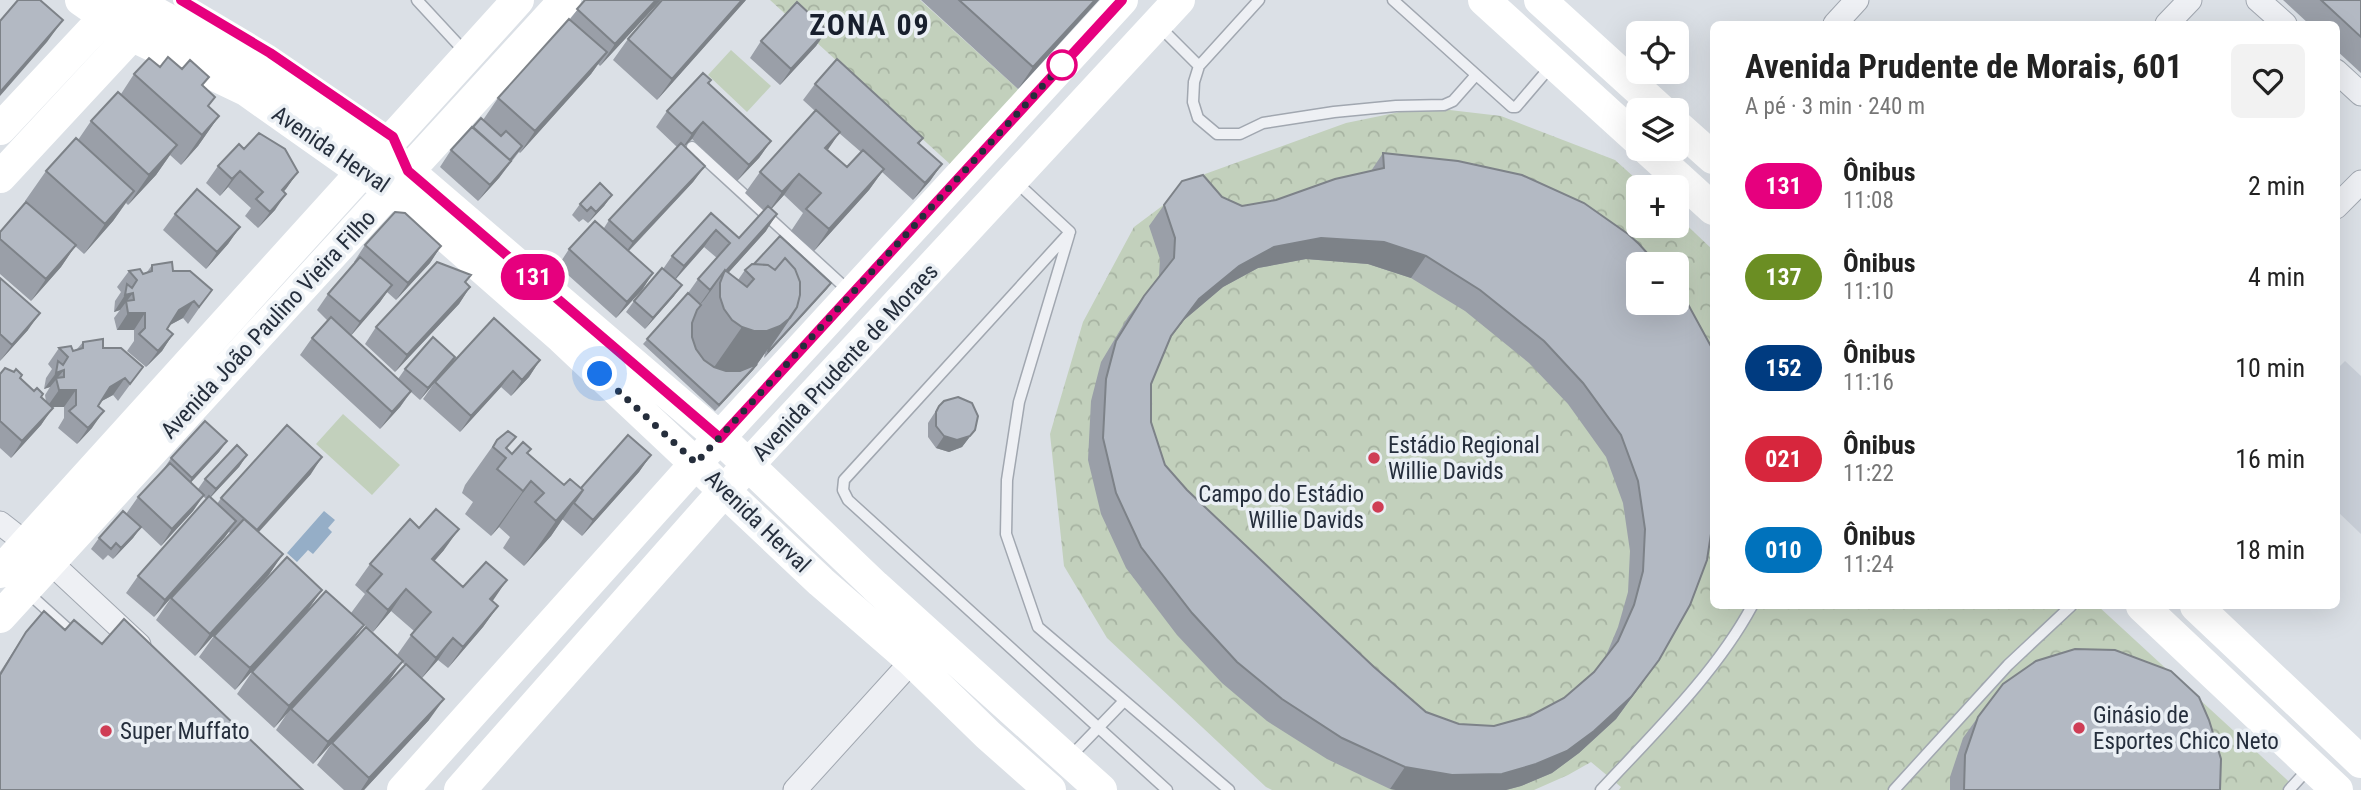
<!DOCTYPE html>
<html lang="pt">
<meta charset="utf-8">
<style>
:root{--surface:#fff;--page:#f2f2f2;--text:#222;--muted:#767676}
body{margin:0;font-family:"Roboto Condensed",sans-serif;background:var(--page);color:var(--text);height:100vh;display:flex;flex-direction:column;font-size:26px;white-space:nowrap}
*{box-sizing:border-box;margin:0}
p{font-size:23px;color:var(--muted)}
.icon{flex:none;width:38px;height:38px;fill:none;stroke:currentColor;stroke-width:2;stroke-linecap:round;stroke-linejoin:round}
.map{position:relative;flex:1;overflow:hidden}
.details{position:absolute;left:1710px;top:21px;width:630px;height:588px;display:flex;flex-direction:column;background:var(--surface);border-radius:10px;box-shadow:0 7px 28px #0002}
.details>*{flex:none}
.badge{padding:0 14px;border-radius:23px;font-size:24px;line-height:46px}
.fabs{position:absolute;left:1626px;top:21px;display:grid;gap:14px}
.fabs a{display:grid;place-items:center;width:63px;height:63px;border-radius:10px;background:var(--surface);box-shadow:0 7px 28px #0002;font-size:35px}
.you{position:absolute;width:35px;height:35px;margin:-18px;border:5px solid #fff;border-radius:50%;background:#1a73e8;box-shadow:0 0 0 10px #1a73e833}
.map>.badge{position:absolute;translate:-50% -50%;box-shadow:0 0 0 4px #fff}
.round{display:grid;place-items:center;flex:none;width:74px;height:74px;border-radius:10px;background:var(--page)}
.summary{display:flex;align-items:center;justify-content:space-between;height:119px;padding:0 35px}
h1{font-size:33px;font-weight:700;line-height:52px}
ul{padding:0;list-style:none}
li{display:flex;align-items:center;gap:21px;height:91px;padding:0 35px}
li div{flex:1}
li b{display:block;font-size:26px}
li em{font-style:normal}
li .badge{min-width:77px;font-weight:700;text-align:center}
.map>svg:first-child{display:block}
.built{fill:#c9cfd8}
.grass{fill:#c2d0bc}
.park{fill:url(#park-crowns);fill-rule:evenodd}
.water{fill:#95aec7}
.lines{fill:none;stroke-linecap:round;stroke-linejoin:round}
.service-casing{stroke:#a1a7b0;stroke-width:13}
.minor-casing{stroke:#a1a7b0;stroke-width:25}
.service{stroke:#eef0f4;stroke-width:10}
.minor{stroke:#eef0f4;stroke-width:23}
.secondary{stroke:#fff;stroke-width:32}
.wall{fill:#9a9fa8;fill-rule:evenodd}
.shaded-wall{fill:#7d8288}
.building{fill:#b3b9c3;stroke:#7d8288;stroke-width:2;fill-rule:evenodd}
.line-casing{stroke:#fff;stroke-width:16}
.line{stroke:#e6007e;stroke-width:10}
.walk{stroke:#252e3c;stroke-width:7;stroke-dasharray:0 12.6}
.stop-dot{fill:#fff;stroke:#e6007e;stroke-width:3.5}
.poi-dot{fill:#cf3d55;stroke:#eaeff4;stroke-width:2.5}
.labels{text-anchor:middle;stroke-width:7;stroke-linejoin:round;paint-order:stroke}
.street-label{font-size:23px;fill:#252e3c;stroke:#eaeff4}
.poi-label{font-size:23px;fill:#252e3c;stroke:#eaeff4;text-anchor:start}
.district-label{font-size:30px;font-weight:bold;letter-spacing:2px;fill:#181f2d;stroke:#eaeff4}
</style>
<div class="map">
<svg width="2361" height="790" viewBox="0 0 2361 790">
<defs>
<pattern id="park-crowns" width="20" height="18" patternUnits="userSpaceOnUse" patternTransform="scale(1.75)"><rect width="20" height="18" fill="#c2d0bc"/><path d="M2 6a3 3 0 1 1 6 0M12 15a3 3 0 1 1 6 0" fill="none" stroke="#a7b3a2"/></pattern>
</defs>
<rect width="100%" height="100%" fill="#dbe0e6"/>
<path class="built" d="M2345 361 2361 376V534L2336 510V370Z"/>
<path class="grass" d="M731 50 771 86 747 112 708 75Z
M343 414 400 465 372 495 316 444Z"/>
<path class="park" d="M770 0H920L1030 100 962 175Z
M1424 107 1501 116 1615 160 1645 187H1638V226H1676L1677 216 1713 250V606H2098L2298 790H1619L1621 787 1591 762 1568 775 1534 790H1272L1266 787 1107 638 1064 566 1050 434 1083 322 1134 227 1205 174 1346 123ZM1638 264H1676V303H1638Z"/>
<path class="water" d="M324 511 335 520 328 528 332 532 313 554 308 550 297 562 287 553Z"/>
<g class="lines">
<g class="service-casing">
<path id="service" d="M181 0 270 53 390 135
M417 0 466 53
M1259 0 1199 66 1194 82 1193 102 1198 118 1217 134H1240L1263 123 1334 112 1396 106 1444 105 1453 101 1476 75
M1393 0 1512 107H1516L1551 66
M1159 26 1199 66
M692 147 850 292
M1015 181 1070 232 844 480 843 490 848 500 1167 790
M1069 235 1019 402 1007 480 1006 534 1038 627 1229 790
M27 592 78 638
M1070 757 1124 701
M1601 790C1653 734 1716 673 1752 606
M1894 790 2008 665 2071 606
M2289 790 2309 768"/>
</g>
<g class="minor-casing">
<path id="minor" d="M2258 0 2285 24
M1835 24 1857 0
M2167 24 2190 0
M2336 71 2361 94
M2336 207 2361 182
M0 523 50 562 139 645
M795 790 912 661"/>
</g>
<use href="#service" class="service"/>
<use href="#minor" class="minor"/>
<path class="secondary" d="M81 0 131 35 246 90 362 172 392 189 562 338 821 582 912 661 988 735 1050 790
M132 0 265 73 408 171 720 438 875 586 1101 790
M1484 0 1638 140
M1540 0 1661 110
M1676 125 1713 158
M0 129 118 3
M1647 149 1713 209
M0 177 144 22
M0 572 518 0
M2142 606 2337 790
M2196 606 2361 762
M0 617 565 0
M403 790 696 463 1122 0
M460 790 725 490 1179 0"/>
</g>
<path class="wall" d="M585 0H661L600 66 598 64 591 74 520 153 519 152 499 178 478 201 440 167 451 150 473 127 483 120 498 98 570 19Z
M746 0 657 100 613 60 628 39Z
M921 0H1099L1018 89Z
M2283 0H2361V73L2336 50V24H2309Z
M827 30 816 46 780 85 750 58 761 41Z
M160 67 182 69 203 86 209 107 219 116 198 146 181 165 170 155 156 175 128 205 126 203 113 221 84 254 75 246 61 267 31 301 0 274V232L26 202 25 201 46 171 78 140 91 121 121 94 134 74Z
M709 83 771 141 759 158 737 181 692 139 684 146 705 166 693 182 629 251 653 273 642 290 616 318 558 266 569 249 604 228 609 220 677 147 656 127 667 111Z
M815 84 923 138 919 144 942 164 930 181 913 200 882 172 869 190 814 251 791 231 803 213 784 195 771 209 766 231 728 273 738 280 745 270 831 283 764 358 765 353 753 370 715 411 643 344 686 296 698 279 717 258 704 247 676 279 674 296 645 329 626 312 634 301 663 269 672 256 711 213 739 238 764 211 745 193 760 172 815 111 803 100ZM839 133 861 152 847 167 827 150Z
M1383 153 1676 303 1644 681 1616 719 1579 753 1552 773 1521 786 1506 790H1396L1390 789 1327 759 1267 721 1222 683 1177 635 1126 568 1101 514 1088 460 1091 401 1101 362 1128 317 1159 276 1160 259 1149 226 1164 205 1222 197 1242 206 1276 200 1371 171ZM1306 259 1368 264 1411 278 1465 311 1529 363 1568 404 1606 457 1623 503 1630 551 1628 592 1618 627 1605 658 1594 672 1564 698 1530 716 1494 726 1459 724 1426 712 1374 667 1187 490 1165 465 1151 422V384L1169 339 1184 320 1223 287 1258 268Z
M218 166 298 172 284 191 275 210 258 228 245 216 251 208 228 187 220 196 206 183Z
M612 195 604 206 588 223 583 219 579 222 572 215 580 204Z
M175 214 240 227 228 244 206 269 163 230Z
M365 245 441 246 430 263 396 300 387 292 380 302 351 335 398 379 405 369 455 357 447 368 420 400 411 392 400 407 380 429 300 355 312 338 328 321 317 310 328 294 355 263 354 262Z
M152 265 173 271 200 307 188 324 183 318 170 325 167 329 173 334 162 351 146 367 127 351 134 341V330H117L114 318 120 310 114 312 115 301 121 292 117 287 129 271 143 274 147 272Z
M0 278 28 330 0 361Z
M466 283 470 287 459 304 395 372 365 344 376 327Z
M83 342 103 348 143 367 118 401 113 395 100 402 98 406 92 428 77 444 58 428 64 418V407H52L41 425 11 458 0 448V374L20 378 46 402 45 395 50 387 44 389 46 378 52 369 48 364 59 348 73 351 77 349Z
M540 360 529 377 511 396 501 387 460 432 423 399 435 382Z
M939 406 975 430 962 447 949 452 936 448 928 437V423Z
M497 440 512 454 528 453 564 485 581 488 651 455 639 472 582 536 562 519 551 536 524 566 503 548 510 537 499 527 491 536 465 514 473 502 462 493 465 485Z
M227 441 219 452 191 482 198 489 205 479 247 455 239 467 210 498 217 504 221 498 311 474 259 532 283 554 268 576 195 656 156 620 171 598 231 534 229 532 154 617 126 593 138 576 206 499 203 496 193 511 161 546 141 527 133 538 113 559 108 555 103 560 91 549 99 538 126 514 138 497 163 470 171 458Z
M444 550 434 561 463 587 492 601 498 606 483 627 448 668 438 660 422 678 429 720 364 790H344L317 765 332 743 405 665 402 662 388 682 313 764 276 730 288 712 274 728 237 694 252 672 364 625 351 643 397 655 414 631 391 611 373 632 351 613 365 594 355 585 370 564Z
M322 590 307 611 235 690 199 657 214 636Z
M65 630 102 644 0 790V672L26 632Z
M1978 717 2220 790H1950V777L1963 738Z"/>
<path class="shaded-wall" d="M656 0H661L600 66 615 44Z
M742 0H746L657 100 672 79Z
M1095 0H1099L1018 89 1033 67Z
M63 20 47 42 0 96V92Z
M827 30 816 46 780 85 791 69Z
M607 52 591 74 520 153 535 131Z
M219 116 198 146 181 165 202 135Z
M703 122 692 139 681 150 692 134Z
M840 132 825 154V148Z
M771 141 759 158 737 181 749 165Z
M177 145 156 175 128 205 149 175Z
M522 146 499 178 478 201 490 185Z
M942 164 930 181 913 200 925 183Z
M705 166 693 182 621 259 633 242Z
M884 169 869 190 814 251 829 229Z
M240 171 228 187 220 196 232 179Z
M298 172 286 189 270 206 282 190Z
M799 174 784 195 767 214 782 192Z
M134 191 113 221 84 254 105 224Z
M286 194 275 210 258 228 270 212Z
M612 195 604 206 588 223 596 212Z
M777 214 766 231 721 281 723 275Z
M240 227 228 244 206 269 217 252Z
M716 230 704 247 672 283 684 266Z
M1321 238 1384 242 1426 256 1411 278 1368 264 1306 259 1258 268 1223 287 1184 320 1156 357 1199 299 1239 266 1274 247Z
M76 245 61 267 31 301 46 279Z
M441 246 430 263 396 300 408 283Z
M653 273 642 290 616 318 627 302Z
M717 282 705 299 698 307 710 290Z
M831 283 827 289 764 358 768 352Z
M392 285 380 302 349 338 360 322Z
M682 285 674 296 645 329 653 318Z
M470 287 459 304 395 372 407 355Z
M133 293 120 310 114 312 125 295Z
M194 301 183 318 168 326 179 310Z
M40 313 28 330 0 361 12 345Z
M128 313H145L134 330H117Z
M790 318 753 370 715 411 748 372 710 373 742 327Z
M173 334 162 351 146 367 158 351Z
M455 357 447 368 420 400 428 388Z
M540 360 529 377 511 396 522 380Z
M64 370 50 387 44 389 56 373Z
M513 371 501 387 460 432 471 416Z
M125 378 113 395 98 403 110 387Z
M59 390H76L64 407H47Z
M411 391 400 407 380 429 392 412Z
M53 408 41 425 11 458 22 441Z
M104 411 92 428 77 444 88 428Z
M975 430 962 447 949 452 936 448 944 436Z
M227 441 219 452 184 490 192 478Z
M247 455 239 467 208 500 216 489Z
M651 455 639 472 582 536 593 520Z
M322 457 311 474 245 547 257 530Z
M531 481 499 527 491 536 523 491Z
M583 490 551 536 524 566 556 521Z
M204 495 193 511 161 546 172 529Z
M236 521 225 537 154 617 165 600Z
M141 527 133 538 113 559 121 548Z
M459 529 444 550 417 581 432 559Z
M283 554 268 576 195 656 210 634Z
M507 580 492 602 490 599Z
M406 589 391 611 373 632 388 610Z
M322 590 307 611 235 690 250 668Z
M498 606 483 627 448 668 463 647Z
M364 625 348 647 274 728 289 706Z
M453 638 438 660 421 679 436 658Z
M1659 660 1616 719 1579 753 1552 773 1521 786 1506 790H1396L1390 789 1405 767 1536 764Z
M403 661 388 682 313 764 328 742Z
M444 699 429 720 364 790H361L369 778Z"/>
<path class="building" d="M18 0H40L63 20 0 92V21Z
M585 0H656L615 44 577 9Z
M662 0H742L672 79 628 39Z
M959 0H1095L1033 67Z
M2321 0H2361V37Z
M797 2 827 30 791 69 761 41Z
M569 19 607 52 535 131 498 98Z
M168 57 182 69 190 60 209 77 202 85 215 97 208 106 219 116 202 135 134 74 149 58 160 67Z
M837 59 923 138 918 143 942 164 925 183 815 84Z
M703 73 711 80 708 83 771 141 749 165 703 122 692 134 667 111Z
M118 92 177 145 149 175 91 121Z
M816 110 840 132 825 148 847 167 863 150 884 169 829 229 806 209 821 193 799 174 782 192 760 172Z
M481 118 501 136 506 131 522 146 510 160 473 127Z
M472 127 511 161 490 185 451 150Z
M259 133 285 149 298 172 282 190 286 194 270 212 256 199 263 192 240 171 232 179 218 166 239 144 244 149Z
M76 138 134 191 105 224 46 171Z
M681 143 705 166 633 242 609 220Z
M1383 153 1458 161 1522 175 1584 203 1628 234 1639 244 1657 264H1638V303H1676V288L1683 295 1713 350V521L1707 560 1690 605 1659 660 1631 697 1594 731 1567 751 1536 764 1502 774 1452 775 1405 767 1342 738 1282 699 1237 662 1192 613 1141 547 1116 493 1103 438 1106 379 1116 341 1144 296 1174 258 1175 238 1164 205 1182 181 1203 175 1222 197 1242 206 1276 200 1335 179 1384 168ZM1321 238 1384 242 1426 256 1480 290 1544 341 1583 383 1621 435 1638 481 1645 529 1643 571 1634 605 1618 641 1594 672 1564 698 1530 716 1494 726 1459 724 1426 712 1374 667 1187 490 1165 465 1151 422V384L1171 336 1199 299 1239 266 1274 247Z
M600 183 612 195 596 212 591 207 587 211 580 204Z
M197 189 240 227 217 252 175 214Z
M26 202 76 245 46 279 0 239V232Z
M768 206 777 214 726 271 725 270 710 290 698 279 730 243 716 230 684 266 672 256 711 213 739 238Z
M395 212 405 213 441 246 408 283 365 245Z
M595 221 653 273 627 302 569 249Z
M780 236 831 283 768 352 769 348 797 307 800 295V282L795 269 785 258 775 270 768 265 754 264Z
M360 257 392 285 360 322 328 294Z
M785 258 795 269 800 282V295L797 307 790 318 780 326 767 331H754L742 327 732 320 724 309 720 297V283L725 270 747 287 754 279 745 270 752 264 768 265 775 270Z
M172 262 173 271H190L212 290 199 307 194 301 179 310 167 329 173 334 158 351 139 334 145 328V313H128L126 301 134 300 133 293 125 295 127 284 132 288 137 280 129 271 140 269 143 274 152 271V265Z
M437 262 471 275 465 282 470 287 407 355 376 327Z
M662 268 682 285 653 318 634 301Z
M0 278 40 313 12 345 0 334Z
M688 293 701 305 697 310 692 323V337L696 349 704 360 714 367 726 371H740L757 364 719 405 647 339Z
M331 317 411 391 392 412 312 338Z
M494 318 540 360 522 380 513 371 471 416 435 382Z
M433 337 455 357 428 388 405 369Z
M103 339V348H121L143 367 130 384 125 378 110 387 98 406 104 411 88 428 69 411 76 405V390H59L56 378 64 377V370L56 373 58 361 63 365 68 357 59 348 71 346 73 351 83 348V342Z
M5 368 14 372 16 369 22 375 20 378 34 391 37 388 43 394 41 397 53 408 22 441 0 421V374Z
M958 397 972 403 978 416 975 430 970 436 957 440 944 436 936 426V412L939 406 944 401Z
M205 421 227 441 192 478 171 458Z
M287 425 322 457 257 530 221 498Z
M508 431 516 437 506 448 512 454 523 442 531 449 527 453 564 485 570 479 583 490 556 521 535 502 544 493 531 481 523 491 497 469 506 458 493 447 497 440Z
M628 435 651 455 593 520 574 503 583 490 581 488Z
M237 445 247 455 216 489 205 479Z
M170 463 204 495 172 529 138 497Z
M209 496 236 521 165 600 138 576Z
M436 509 459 529 432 559 463 587 486 562 507 580 490 599 498 606 463 647 453 638 436 658 411 635 431 612 406 589 388 610 367 591 382 574 370 564 410 519 419 528Z
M123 511 141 527 121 548 116 543 111 549 99 538Z
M244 519 283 554 210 634 171 598Z
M287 557 322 590 250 668 214 636Z
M326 591 364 625 289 706 252 672Z
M44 611 65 630 74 620 102 644 124 619 303 790H0V675L26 632Z
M366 627 403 661 328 742 291 709Z
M2075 649 2115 650 2171 671 2199 697 2209 720 2221 759 2220 790H1964L1965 755 1978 717 2003 684 2036 661Z
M406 664 444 699 369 778 332 743Z"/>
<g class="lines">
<g class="line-casing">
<path id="line" d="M181 0 270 53 393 137 408 171 720 438 1122 0"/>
</g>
<use href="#line" class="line"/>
<path class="walk" d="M600 374 696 463 1062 65"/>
</g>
<circle class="stop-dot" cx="1062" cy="65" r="14"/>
<g class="poi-dot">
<circle cx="1374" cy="458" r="7"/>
<circle cx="1378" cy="507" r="7"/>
<circle cx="2079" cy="728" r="7"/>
<circle cx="106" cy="731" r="7"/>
</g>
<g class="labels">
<g class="street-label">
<text transform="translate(331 149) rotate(34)" y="8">Avenida Herval</text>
<text transform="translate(268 324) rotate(-47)" y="8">Avenida João Paulino Vieira Filho</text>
<text transform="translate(845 362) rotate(-47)" y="8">Avenida Prudente de Moraes</text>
<text transform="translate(758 521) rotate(44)" y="8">Avenida Herval</text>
</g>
<g class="poi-label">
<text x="1388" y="453">Estádio Regional<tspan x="1388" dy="26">Willie Davids</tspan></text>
<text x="1364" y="502" text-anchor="end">Campo do Estádio<tspan x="1364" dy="26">Willie Davids</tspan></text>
<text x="2093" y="723">Ginásio de<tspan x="2093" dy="26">Esportes Chico Neto</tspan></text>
<text x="120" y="739">Super Muffato</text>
</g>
<g class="district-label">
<text x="870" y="35">ZONA 09</text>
</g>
</g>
</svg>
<div class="fabs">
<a><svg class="icon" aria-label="locate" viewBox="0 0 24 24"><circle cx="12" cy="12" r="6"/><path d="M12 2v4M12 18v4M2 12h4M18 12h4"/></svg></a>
<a><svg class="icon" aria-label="layers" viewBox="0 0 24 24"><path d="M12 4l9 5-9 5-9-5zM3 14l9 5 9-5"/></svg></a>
<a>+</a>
<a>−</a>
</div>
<div class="you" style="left:600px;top:374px"></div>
<b class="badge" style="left:533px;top:277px;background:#e6007e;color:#fff">131</b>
<section class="details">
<div class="summary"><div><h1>Avenida Prudente de Morais, 601</h1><p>A pé · 3 min · 240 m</p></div><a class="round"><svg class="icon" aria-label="heart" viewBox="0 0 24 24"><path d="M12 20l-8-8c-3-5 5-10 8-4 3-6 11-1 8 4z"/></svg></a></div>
<ul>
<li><span class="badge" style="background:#e6007e;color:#fff">131</span><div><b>Ônibus</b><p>11:08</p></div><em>2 min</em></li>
<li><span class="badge" style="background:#6b8e23;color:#fff">137</span><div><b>Ônibus</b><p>11:10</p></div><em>4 min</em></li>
<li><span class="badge" style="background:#003b80;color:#fff">152</span><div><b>Ônibus</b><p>11:16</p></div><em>10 min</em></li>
<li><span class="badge" style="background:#d7263d;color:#fff">021</span><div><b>Ônibus</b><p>11:22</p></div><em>16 min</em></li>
<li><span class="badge" style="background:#0072bc;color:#fff">010</span><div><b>Ônibus</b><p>11:24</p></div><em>18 min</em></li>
</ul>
</section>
</div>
